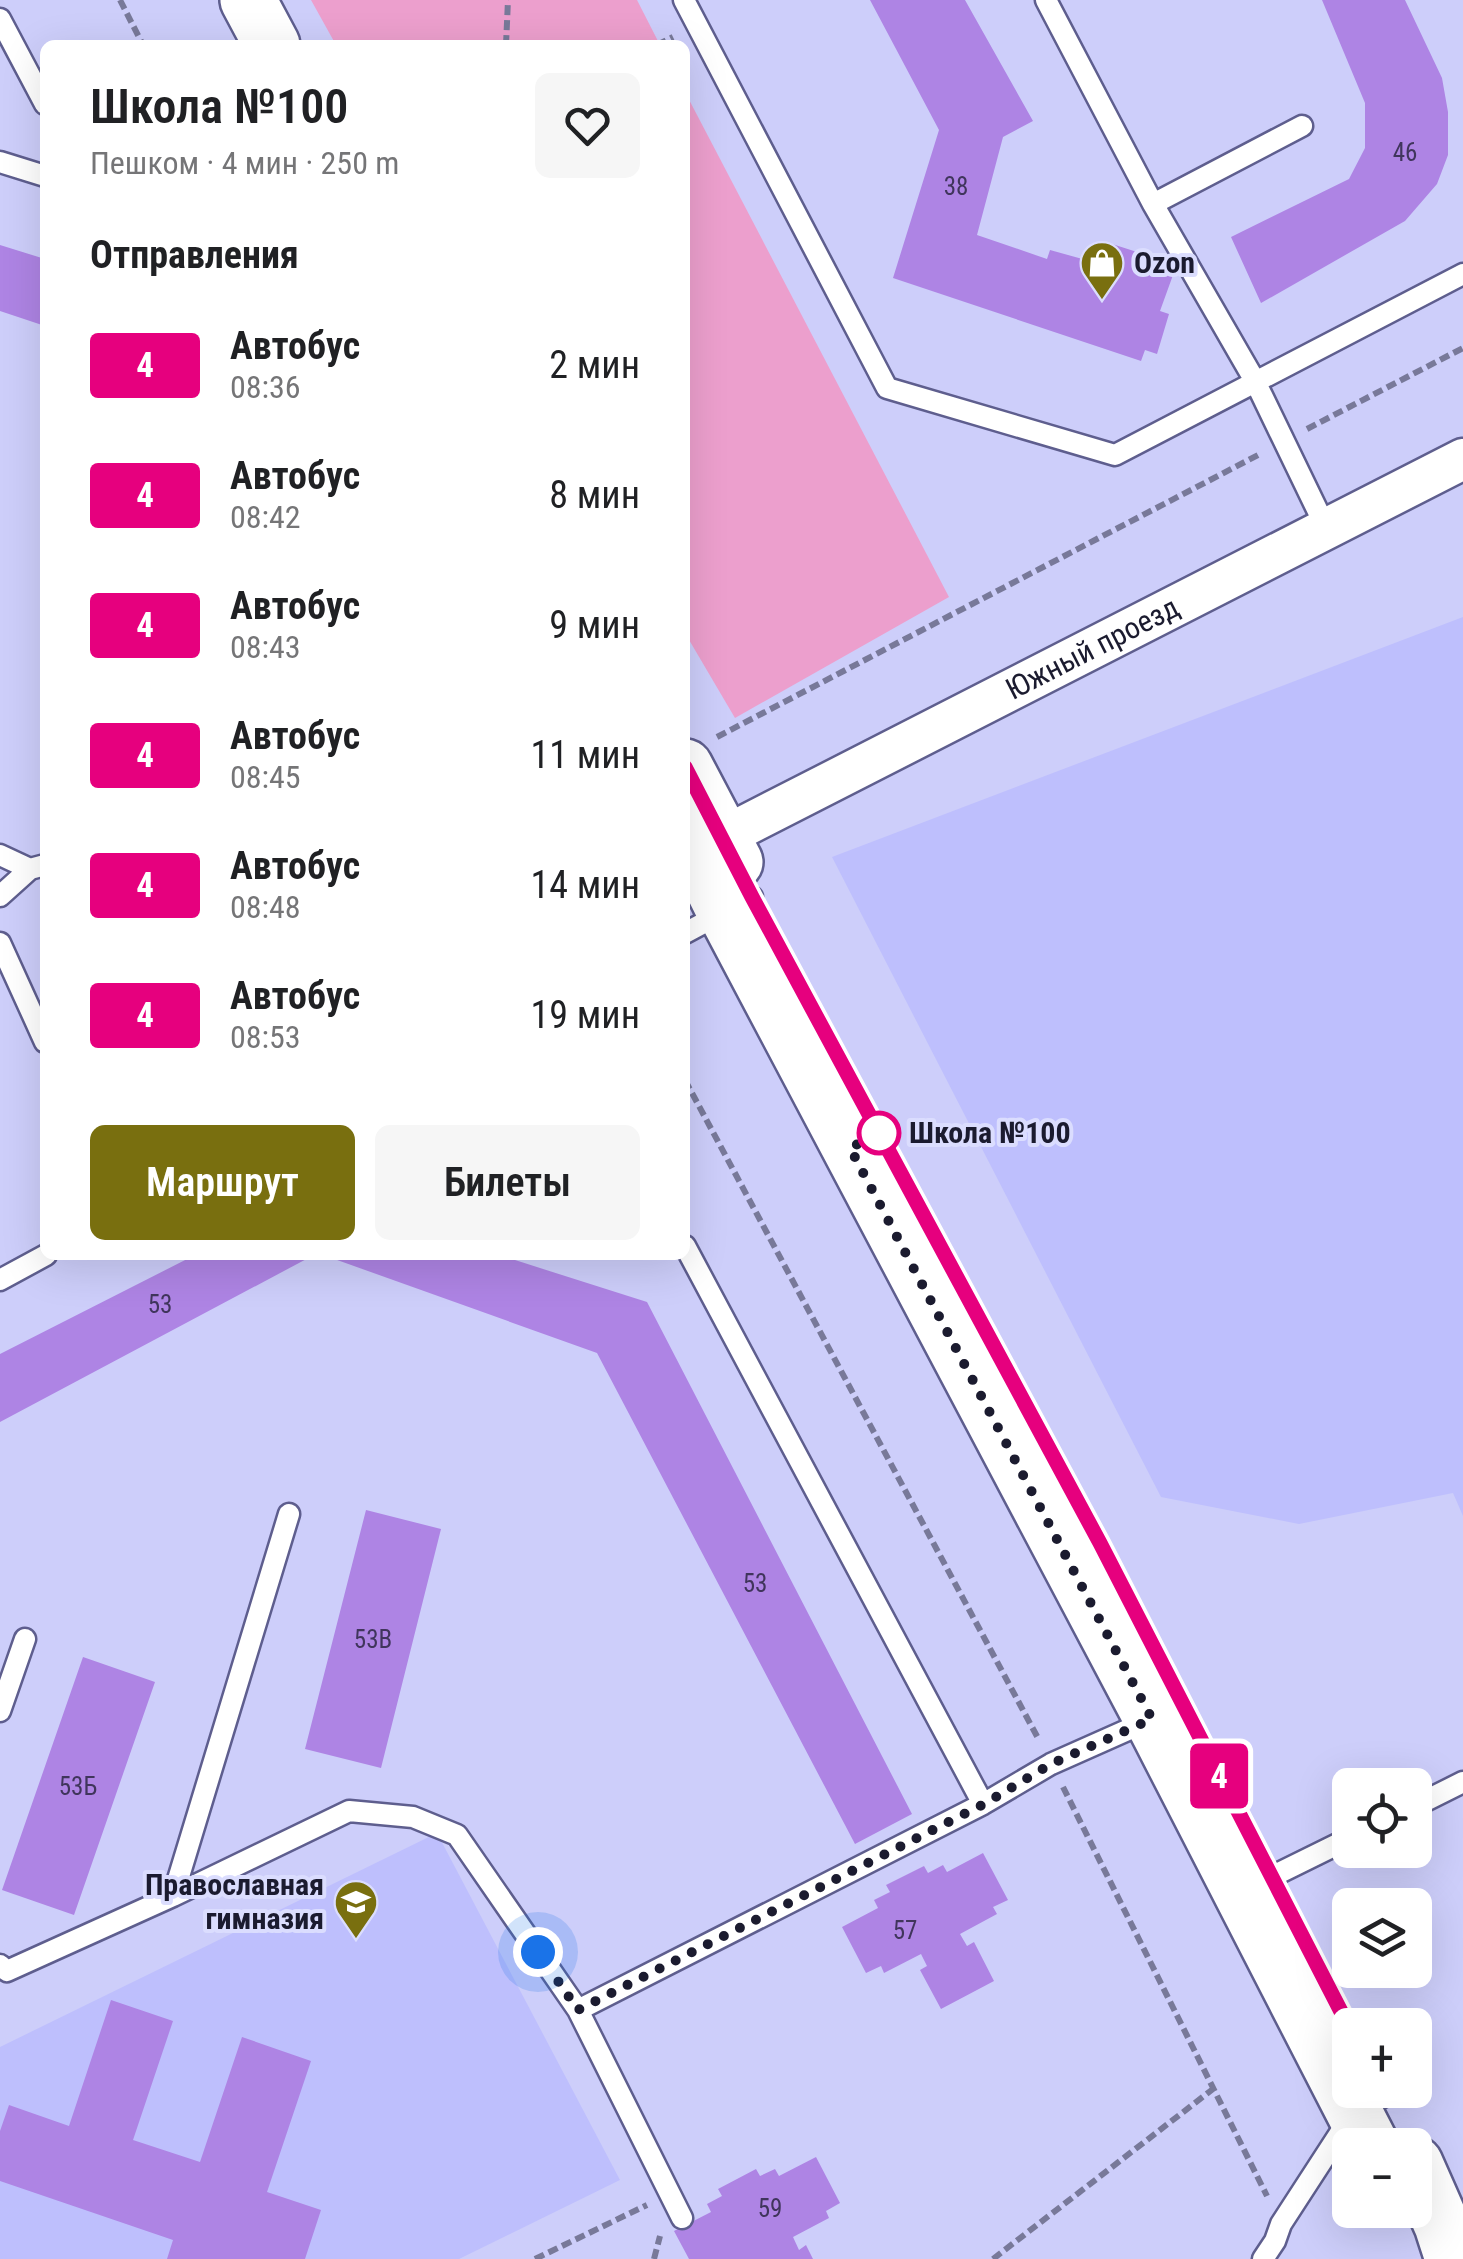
<!DOCTYPE html>
<html lang="ru">
<meta charset="utf-8">
<style>
:root{--surface:#fff;--page:#f6f6f6;--text:#202124;--muted:#757577;--accent:#796f0f}
body{margin:0;font-family:"Roboto Condensed",sans-serif;background:var(--page);color:var(--text);height:100vh;display:flex;flex-direction:column;font-size:38px;white-space:nowrap}
*{box-sizing:border-box;margin:0}
p{font-size:32px;color:var(--muted)}
.icon{flex:none;width:55px;height:55px;fill:none;stroke:currentColor;stroke-width:2;stroke-linecap:round;stroke-linejoin:round}
.map{position:relative;flex:1;overflow:hidden}
.panel{position:absolute;left:40px;top:40px;width:650px;height:1220px;display:flex;flex-direction:column;background:var(--surface);border-radius:15px;box-shadow:0 10px 40px #0002}
.panel>*{flex:none}
.badge{padding:0 20px;border-radius:8px;font-size:35px;line-height:65px}
.fabs{position:absolute;left:1332px;top:1768px;display:grid;gap:20px}
.fabs a{display:grid;place-items:center;width:100px;height:100px;border-radius:15px;background:var(--surface);box-shadow:0 10px 40px #0002;font-size:50px}
.you{position:absolute;width:50px;height:50px;margin:-25px;border:8px solid #fff;border-radius:50%;background:#1a73e8;box-shadow:0 0 0 15px #1a73e833}
.map>.badge{position:absolute;translate:-50% -50%;box-shadow:0 0 0 5px #fff}
h2{padding:0 50px;font-size:38px;line-height:90px}
.round{display:grid;place-items:center;flex:none;width:105px;height:105px;border-radius:15px;background:var(--page)}
.summary{display:flex;align-items:center;justify-content:space-between;height:170px;padding:0 50px}
h1{font-size:48px;font-weight:600;line-height:75px}
.action{display:flex;gap:20px;margin-top:auto;padding:20px 50px}
.action a{flex:1;height:115px;border-radius:15px;background:var(--accent);color:#fff;font-size:40px;font-weight:600;line-height:115px;text-align:center}
.action a+a{background:var(--page);color:var(--text)}
ul{padding:0;list-style:none}
li{display:flex;align-items:center;gap:30px;height:130px;padding:0 50px}
li div{flex:1}
li b{display:block;font-size:38px}
li em{font-style:normal}
li .badge{min-width:110px;font-weight:700;text-align:center}
.map>svg:first-child{display:block}
.built{fill:#bebffd}
.green{fill:#ec9fcd}
.building{fill:#ae84e4}
.lines{fill:none;stroke-linecap:round;stroke-linejoin:round}
.service-casing{stroke:#5e5e8e;stroke-width:25}
.minor-casing{stroke:#5e5e8e;stroke-width:45}
.secondary-casing{stroke:#5e5e8e;stroke-width:60}
.path{stroke:#787999;stroke-width:6;stroke-dasharray:10 5;stroke-linecap:butt}
.service{stroke:#fff;stroke-width:20}
.minor{stroke:#fff;stroke-width:40}
.secondary{stroke:#fff;stroke-width:55}
.line-casing{stroke:#fff;stroke-width:22}
.line{stroke:#e6007e;stroke-width:15}
.walk{stroke:#1b1b2f;stroke-width:10;stroke-dasharray:0 18}
.stop-dot{fill:#fff;stroke:#e6007e;stroke-width:5}
.labels{text-anchor:middle;stroke-width:8;stroke-linejoin:round;paint-order:stroke}
.number-label{font-size:25px;fill:#40355c}
.poi-label{font-size:30px;font-weight:bold;fill:#1b1b2f;stroke:#dbddfe;text-anchor:start}
.street-label{font-size:30px;fill:#1b1b2f;stroke:#dbddfe}
.stop-label{font-size:30px;font-weight:bold;fill:#1b1b2f;stroke:#dbddfe;text-anchor:start}
</style>
<div class="map">
<svg width="1463" height="2259" viewBox="0 0 1463 2259">
<rect width="100%" height="100%" fill="#cdcefa"/>
<path class="built" d="M1463 617V1516L1453 1493 1299 1524 1161 1497 832 857Z
M437 1833 620 2180 459 2259H0V2047Z"/>
<path class="green" d="M311 0H637L660 45H336Z
M685 92 949 597 735 718 685 633Z"/>
<path class="building" d="M870 0H965L1033 121 1003 137 977 235 1047 259 1050 250 1086 260 1089 250 1104 256 1109 243 1137 252 1133 263 1173 275 1160 311 1169 314 1157 354 1145 350 1141 361 893 278 939 130Z
M1322 0H1405L1442 78 1448 112V155L1437 184 1405 221 1261 303 1231 237 1349 179 1365 148V103Z
M0 245 45 259V326L0 311Z
M195 1255H314L0 1422V1354Z
M499 1255 647 1302 912 1814 855 1844 597 1353 326 1256Z
M366 1510 441 1529 381 1768 305 1749Z
M83 1657 155 1682 74 1915 2 1890Z
M983 1853 1008 1900 993 1907 997 1914 960 1934 967 1946 974 1942 994 1981 941 2009 920 1970 927 1966 921 1954 884 1973 881 1966 866 1973 842 1927 878 1908 874 1900 890 1892 886 1885 924 1866 928 1873 943 1865 947 1872Z
M111 2000 173 2021 133 2140 200 2162 242 2037 311 2061 267 2192 321 2210 305 2259H167L173 2240 0 2181V2131L9 2105 69 2126Z
M816 2157 840 2203 826 2211 829 2218 793 2237 799 2250 806 2245 813 2259H689L674 2231 711 2212 707 2204 722 2196 718 2189 756 2169 760 2176 775 2169 779 2176Z"/>
<g class="lines">
<g class="service-casing">
<path id="service" d="M684 0 887 388 1115 455 1463 274
M1046 0 1153 204
M0 19 45 104
M1302 126 1153 204 1255 381 1326 528
M0 162 45 176
M0 855 30 869 45 865
M0 896 30 869
M685 933 752 897
M0 943 45 1042
M685 1246 983 1804
M0 1280 46 1255
M0 1711 25 1639
M1415 1806 1463 1782
M1271 1877 1350 1838
M173 1896 289 1514
M0 1965 7 1971 173 1896 349 1811 413 1817 457 1835 578 2010
M682 2218 578 2010 983 1804 1051 1764 1150 1720
M1263 2259 1275 2241 1281 2224 1355 2110 1385 2096"/>
</g>
<g class="minor-casing">
<g id="minor">
<path id="s1" d="M723 837 1463 459"/>
</g>
</g>
<g class="secondary-casing">
<path id="secondary" d="M248 0 272 45
M685 767 735 862
M685 831 725 912 1152 1719 1371 2145
M1415 2164 1442 2225 1453 2259"/>
</g>
<path class="path" d="M120 0 143 45
M506 45 508 0
M657 45 673 37
M1307 429 1463 348
M717 737 1260 454
M685 1080 1039 1740
M1063 1787 1267 2196
M535 2259 647 2205
M654 2259 660 2236
M993 2259 1213 2089"/>
<use href="#service" class="service"/>
<use href="#minor" class="minor"/>
<use href="#secondary" class="secondary"/>
</g>
<g class="lines">
<g class="line-casing">
<path id="line" d="M685 767 752 897 1100 1543 1350 2029"/>
</g>
<use href="#line" class="line"/>
<path class="walk" d="M538 1952 578 2010 984 1804 1051 1764 1152 1719 850 1148 879 1133"/>
</g>
<defs>
<g id="shop-pin" transform="scale(2.25)"><path d="M0 17L-7.5 6A9.5 9.5 0 1 1 7.5 6Z" fill="#796f0f" stroke="#dbddfe"/><path d="M-5-2.5h2.3a2.7 3.5 0 0 1 5.4 0H5L5.5 6h-11ZM-1.5-2.5h3a1.5 2.3 0 0 0-3 0Z" fill="#fff"/></g>
<g id="school-pin" transform="scale(2.25)"><path d="M0 17L-7.5 6A9.5 9.5 0 1 1 7.5 6Z" fill="#796f0f" stroke="#dbddfe"/><path d="M0-5L7-2L0 1L-7-2ZM-4 1L0 2.5L4 1V4Q0 6-4 4Z" fill="#fff"/></g>
</defs>
<g fill-rule="evenodd">
<use href="#shop-pin" x="1102" y="263"/>
<use href="#school-pin" x="356" y="1902"/>
</g>
<circle class="stop-dot" cx="879" cy="1133" r="20"/>
<g class="labels">
<g class="number-label">
<text x="1405" y="161">46</text>
<text x="956" y="195">38</text>
<text x="160" y="1313">53</text>
<text x="755" y="1592">53</text>
<text x="373" y="1648">53В</text>
<text x="78" y="1795">53Б</text>
<text x="905" y="1939">57</text>
<text x="770" y="2217">59</text>
</g>
<g class="poi-label">
<text x="1134" y="273">Ozon</text>
<text x="324" y="1895" text-anchor="end">Православная<tspan x="324" dy="34">гимназия</tspan></text>
</g>
<g class="street-label">
<text dy="10" stroke="none"><textPath href="#s1" startOffset="415">Южный проезд</textPath></text>
</g>
<g class="stop-label">
<text x="909" y="1143">Школа №100</text>
</g>
</g>
</svg>
<div class="fabs">
<a><svg class="icon" aria-label="locate" viewBox="0 0 24 24"><circle cx="12" cy="12" r="6"/><path d="M12 2v4M12 18v4M2 12h4M18 12h4"/></svg></a>
<a><svg class="icon" aria-label="layers" viewBox="0 0 24 24"><path d="M12 4l9 5-9 5-9-5zM3 14l9 5 9-5"/></svg></a>
<a>+</a>
<a>−</a>
</div>
<div class="you" style="left:538px;top:1952px"></div>
<b class="badge" style="left:1219px;top:1776px;background:#e6007e;color:#fff">4</b>
<section class="panel">
<div class="summary"><div><h1>Школа №100</h1><p>Пешком · 4 мин · 250 m</p></div><a class="round"><svg class="icon" aria-label="heart" viewBox="0 0 24 24"><path d="M12 20l-8-8c-3-5 5-10 8-4 3-6 11-1 8 4z"/></svg></a></div>
<h2>Отправления</h2>
<ul>
<li><span class="badge" style="background:#e6007e;color:#fff">4</span><div><b>Автобус</b><p>08:36</p></div><em>2 мин</em></li>
<li><span class="badge" style="background:#e6007e;color:#fff">4</span><div><b>Автобус</b><p>08:42</p></div><em>8 мин</em></li>
<li><span class="badge" style="background:#e6007e;color:#fff">4</span><div><b>Автобус</b><p>08:43</p></div><em>9 мин</em></li>
<li><span class="badge" style="background:#e6007e;color:#fff">4</span><div><b>Автобус</b><p>08:45</p></div><em>11 мин</em></li>
<li><span class="badge" style="background:#e6007e;color:#fff">4</span><div><b>Автобус</b><p>08:48</p></div><em>14 мин</em></li>
<li><span class="badge" style="background:#e6007e;color:#fff">4</span><div><b>Автобус</b><p>08:53</p></div><em>19 мин</em></li>
</ul>
<div class="action"><a>Маршрут</a><a>Билеты</a></div>
</section>
</div>
